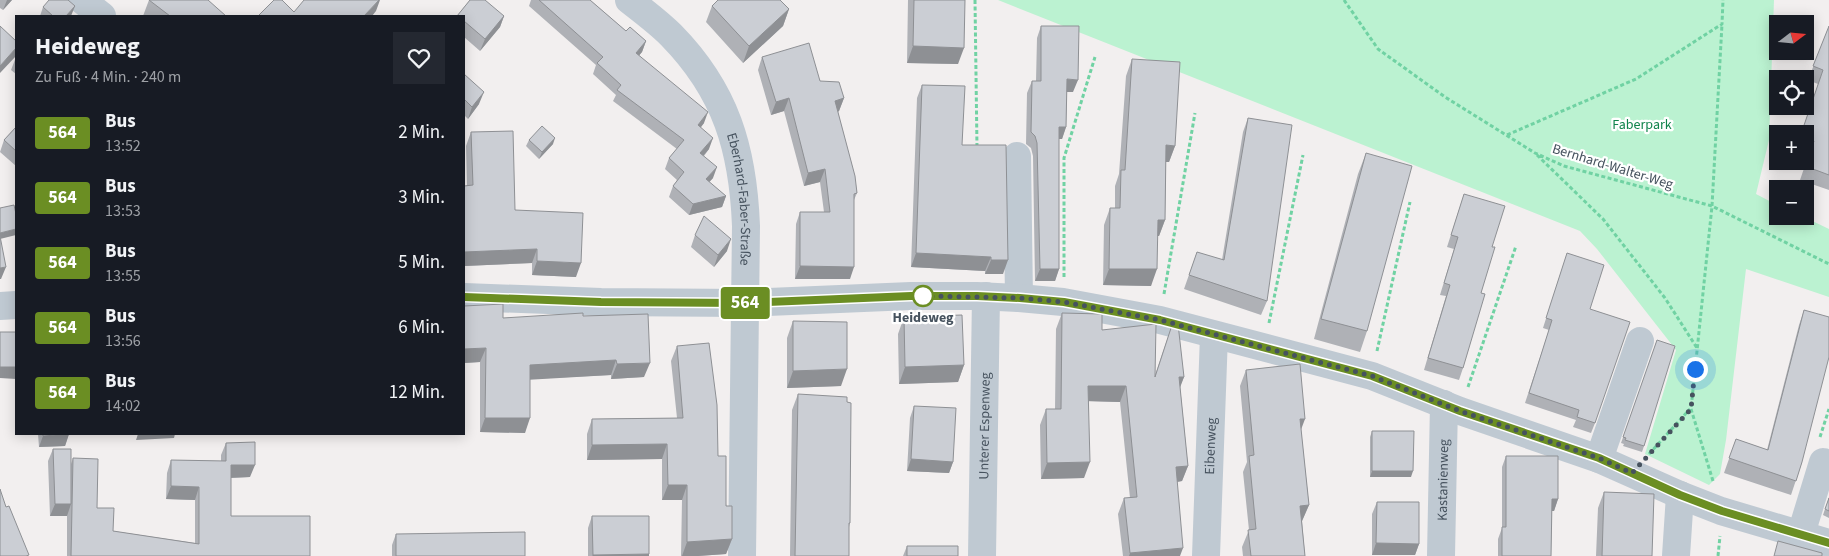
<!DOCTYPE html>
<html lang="de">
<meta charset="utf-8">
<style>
:root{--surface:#171b24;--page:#242831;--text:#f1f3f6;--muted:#9ea1a6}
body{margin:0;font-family:"Source Sans 3",sans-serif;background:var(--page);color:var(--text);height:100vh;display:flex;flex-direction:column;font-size:19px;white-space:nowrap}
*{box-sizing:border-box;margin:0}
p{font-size:16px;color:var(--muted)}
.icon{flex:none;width:28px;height:28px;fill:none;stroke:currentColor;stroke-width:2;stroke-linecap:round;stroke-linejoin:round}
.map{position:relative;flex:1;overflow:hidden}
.details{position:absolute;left:15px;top:15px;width:450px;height:420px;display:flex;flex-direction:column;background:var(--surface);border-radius:0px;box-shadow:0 2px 12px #0003}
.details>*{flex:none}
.badge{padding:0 10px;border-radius:4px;font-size:18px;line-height:32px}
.needle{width:32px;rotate:74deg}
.tools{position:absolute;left:1769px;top:15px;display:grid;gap:10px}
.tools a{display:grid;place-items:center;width:45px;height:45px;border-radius:0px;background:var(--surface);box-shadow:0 2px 12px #0003;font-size:25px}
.you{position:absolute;width:25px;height:25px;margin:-12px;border:4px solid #fff;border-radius:50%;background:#1a73e8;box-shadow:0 0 0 8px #1a73e833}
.map>.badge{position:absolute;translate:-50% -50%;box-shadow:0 0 0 2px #fff}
.round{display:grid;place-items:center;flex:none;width:52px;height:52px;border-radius:0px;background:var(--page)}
.head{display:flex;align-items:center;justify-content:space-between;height:85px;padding:0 20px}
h1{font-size:24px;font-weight:700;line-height:38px}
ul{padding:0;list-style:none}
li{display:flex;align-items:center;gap:15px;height:65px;padding:0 20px}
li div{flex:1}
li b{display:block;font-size:19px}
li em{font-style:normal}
li .badge{min-width:55px;font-weight:700;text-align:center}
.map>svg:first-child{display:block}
.green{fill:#bbf2d1}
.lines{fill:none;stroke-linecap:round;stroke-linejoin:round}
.path{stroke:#70d2a3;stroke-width:3;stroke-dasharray:4 2.5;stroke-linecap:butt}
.minor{stroke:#bfc9d2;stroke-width:28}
.wall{fill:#afb1b6}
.shaded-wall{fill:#8e9094}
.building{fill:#cbced4;stroke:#8e9094}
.line-casing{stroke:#fff;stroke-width:11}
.line{stroke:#6b8e23;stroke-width:8}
.walk{stroke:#46525e;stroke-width:5;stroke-dasharray:0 9}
.stop-dot{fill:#fff;stroke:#6b8e23;stroke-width:2.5}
.labels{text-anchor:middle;stroke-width:4.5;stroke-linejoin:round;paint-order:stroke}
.park-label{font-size:14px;fill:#11844c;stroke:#fff}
.street-label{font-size:14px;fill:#46525e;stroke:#fff}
.stop-label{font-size:14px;font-weight:bold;fill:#46525e;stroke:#fff}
</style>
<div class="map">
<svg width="1829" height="556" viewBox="0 0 1829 556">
<rect width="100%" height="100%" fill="#f2efef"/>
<path class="green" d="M998 0H1774L1769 140 1756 194 1777 205 1778 216H1802L1829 229V297L1746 269 1726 440 1720 474 1709 485 1645 454 1676 350 1597 249 1580 231Z"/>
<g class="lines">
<path class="path" d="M975 0 977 148
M1344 0 1378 49 1445 97 1535 153 1564 166 1712 206 1829 264
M1507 135 1636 79 1722 24 1723 0
M1537 155 1603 219 1665 298 1697 348
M1064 277V158L1095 57
M1164 294 1195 113
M1269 323 1303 155
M1377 351 1410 202
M1468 387 1516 246
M1820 437 1829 409
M1649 454 1690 409
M1713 481 1691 409 1712 206 1722 24
M1718 556 1720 536"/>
<g class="minor">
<path d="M82 0 102 16"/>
<path id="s1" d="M629 0C643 11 658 22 671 35 726 91 743 149 746 226L742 556"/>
<path d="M1017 156 1019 298"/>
<path d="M464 297 601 302 745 303 911 296H977L1019 298 1063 302 1160 320 1372 376 1460 411 1599 459 1680 495 1721 511 1829 543"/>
<path d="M0 306 16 305"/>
<path d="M1599 459 1640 341"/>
<path d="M1801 534 1823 462"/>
<path id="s2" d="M982 556 986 296"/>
<path id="s3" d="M1206 556 1214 335"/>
<path id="s4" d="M1441 556 1444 404"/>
<path d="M1676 556 1680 495"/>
</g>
</g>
<path class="wall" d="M0 0H12L3 10 0 8Z
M149 0 226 16H143Z
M470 0 504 16 500 27 480 51 464 37V16H457Z
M531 0H590L626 31 646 41 642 52 639 55 704 123 701 127 709 149 704 156 713 178 709 182 726 196 722 207 689 215 669 197 673 186 677 180 665 169 669 158 677 149 613 101 616 95 593 74 596 65 529 6Z
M908 0H965L958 64 907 63Z
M712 6 789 9 783 26 743 63 706 22Z
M43 7 71 16H40Z
M1041 26 1073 92H1067L1066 127 1062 139H1059V269L1055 281H1035L1033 156 1031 148 1026 144 1027 93 1032 81H1036L1037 38Z
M1829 26V190L1800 180 1809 154 1805 153V134L1818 84 1808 80Z
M16 57V74L11 70Z
M762 57 820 81 844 98 839 111 838 112 857 193 854 200 850 279H795L796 224 800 212H824L820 182 804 186 784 111 771 115 758 70Z
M1132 59 1175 146 1169 162H1166L1165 220 1159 236H1157L1151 286 1103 285 1104 225 1110 208H1115V186L1119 174 1126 76Z
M464 74 479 104 468 119 464 115Z
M922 85 962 145 1003 274H985V271L911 267 917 98Z
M1248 118 1267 301 1261 315 1184 289 1197 252 1222 260 1243 132Z
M16 127V166L0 152 4 140Z
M471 132 515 210 576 277 532 275V263L464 266V186H467L466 146Z
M529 140 553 144 539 159 526 146Z
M1366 153 1367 331 1360 352 1314 339 1358 174Z
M1464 194 1492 247 1463 368 1459 380 1424 370 1446 296 1440 295 1454 249 1447 247Z
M695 235 727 251 714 267 691 247Z
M1567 253 1590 309 1595 423 1591 433 1573 427 1576 420 1525 403 1549 330 1543 328Z
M464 306 503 318 583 316 644 377 611 379V375L530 379 525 433 480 432V362L464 363Z
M1804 310 1802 462 1791 495 1724 473 1736 439 1767 450 1799 325Z
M1062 313 1102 330 1155 375 1173 322 1184 377 1180 386 1188 466 1182 481 1177 482 1180 556H1123L1118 514 1124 498H1130L1120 402 1089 401 1084 478 1041 479 1040 425 1046 409H1055L1056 329Z
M904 317 964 365 958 382 899 384 898 334Z
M793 321 841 386 787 388V338Z
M1657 340 1644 446 1642 452 1623 446 1624 444 1621 443Z
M677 346 718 456 732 539 726 554 698 556H681L682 500H662V459L587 460V434L592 419 677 418 671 361Z
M1246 370 1301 430 1309 505 1302 521 1305 556H1243L1242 547 1249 530 1243 472 1247 462 1240 386Z
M798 394 850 523 849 527V556H790L792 410Z
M914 406 953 462 949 473 907 471 910 418Z
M1372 431 1411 477H1370V437Z
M38 434H69L65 446 39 447Z
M226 443 250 477 231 478V516L310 556H67V514V516H50L48 461 53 449 71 464 73 458 97 508 113 531 195 543V500L166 499 167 473 171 460 221 461V455Z
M1506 456 1558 499 1554 511H1552L1551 556H1498V539L1502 528V467Z
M1604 492 1652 556H1596L1598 508Z
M1829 497V518L1823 515Z
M1377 502 1419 544 1415 555H1372V514Z
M592 516 649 554V556H588V528Z
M396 534 525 556H392V545Z
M907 546 958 556H903Z"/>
<path class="shaded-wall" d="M7 0H12L3 10Z
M379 0H380L376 11 372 16H364Z
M75 6 71 16H66Z
M789 9 783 26 743 63 749 46Z
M504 16 500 27 480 51 485 39Z
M646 41 642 52 632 64 636 53Z
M913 46 964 48 958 64 907 63Z
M16 48V56L0 73V66Z
M1067 79 1078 80 1073 92H1063Z
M484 92 479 104 468 119 472 107Z
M789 98 784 111 771 115 776 102Z
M844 98 839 111 831 114 835 101Z
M708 112 704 123 694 136 698 125Z
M1059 127H1066L1062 139H1054Z
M555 138 553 144 539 159 542 152Z
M713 138 709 149 696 164 700 153Z
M1166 145 1175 146 1169 162H1160Z
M717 167 713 178 702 190 706 179Z
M825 169 820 182 804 186 808 173Z
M726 196 722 207 689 215 693 204Z
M1158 220H1165L1159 236H1152Z
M16 229V235L0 239V233Z
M731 239 727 251 714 267 718 255Z
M537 249 532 263 464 266V252Z
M916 253 991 257 985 271 911 267Z
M991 260H1008L1003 274H985Z
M537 261 581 263 576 277 532 275Z
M800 266 854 267 850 279H795Z
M6 267 1 279H0V268Z
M1040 269H1059L1055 281H1035Z
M1109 269H1157L1151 286 1103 285Z
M486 348 480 362 464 363V349Z
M616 360 611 375 525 380 530 365Z
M650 363 644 377 611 379 617 364Z
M964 365 958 382 899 384 905 367Z
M0 367H16V379L0 378Z
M847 369 841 386 787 388 793 371Z
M1179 377H1184L1178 393Z
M1088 386H1126L1120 402 1083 401Z
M485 418H530L525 433 480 432Z
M1300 419H1305L1299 435Z
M69 434 65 446 39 447 43 436Z
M138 434H175L174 438 136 440Z
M667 444 662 459 587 460 592 445Z
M911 459 953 462 949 473 907 471Z
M1090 462 1084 478 1041 479 1047 463Z
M231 465H255L250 477 226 478Z
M1188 466 1182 481 1170 483 1176 467Z
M1372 471H1413L1411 477H1370Z
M668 485H687L682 500H662Z
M171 486 199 487 195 500 166 499Z
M1552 499H1558L1554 511H1548Z
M55 504H71L67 516H50Z
M1309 505 1302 521 1294 522 1300 506Z
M732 539 726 554 698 556H682L687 542Z
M1376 543 1419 544 1415 555H1372Z
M1183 548 1180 556H1129L1130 553Z
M649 554V556H592L593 555Z"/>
<path class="building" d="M49 0H68L75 6 66 16H53L43 7Z
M149 0H208L226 16H170Z
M274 0H282L294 12 304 0H379L364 16H258Z
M470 0H485L504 16 485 39 464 21V16H457Z
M539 0H590L626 31 630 27 646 41 636 53 708 112 698 125 713 138 700 153 717 167 706 179 726 196 693 204 673 186 684 172 669 158 684 140 617 90 621 85 597 63 603 57Z
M718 0H780L789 9 749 46 712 6Z
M914 0H965L964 48 913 46Z
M0 26 16 41V48L0 66Z
M1041 26H1079L1078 80 1067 79 1066 127H1059V269H1040L1037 143 1035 136 1031 132 1032 81H1041Z
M1829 26V175L1805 166 1814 141 1805 137V134H1801L1823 70 1813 66Z
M809 43 820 81 839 82 844 98 835 101 855 176 857 193 854 194V267L800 266V212H830L825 169 808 173 789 98 776 102 762 57Z
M1132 59 1180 62 1175 146 1166 145 1165 220H1158L1157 269H1109L1110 208H1120L1121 170H1125Z
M464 74 484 92 472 107 464 99Z
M922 85 965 86 962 145H1006L1008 260H991V257L916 253Z
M1248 118 1292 125 1267 301 1189 275 1197 252 1224 260Z
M542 126 555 138 542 152 529 140Z
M16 127V151L4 140Z
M513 131 515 210 583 213 581 263 537 261V249L464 252V186L473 185 471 132Z
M1366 153 1412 166 1367 331 1321 319Z
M1464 194 1505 206 1492 247H1495L1481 293 1485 294 1463 368 1428 358 1450 285 1444 283 1458 237 1451 235Z
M14 205 16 214V229L0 233V208Z
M704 216 731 239 718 255 695 235Z
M0 236 6 267 0 268Z
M1567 253 1604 265 1590 309 1630 322 1595 423 1577 417 1579 410 1529 393 1552 320 1546 318Z
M503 304V318L583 313V316L648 314 650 363 617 364 616 360 530 365V418H485L486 348 464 349V306Z
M1804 310 1829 317V357L1802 462 1796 481 1729 458 1736 439 1768 450Z
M1062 313 1102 314V330L1156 324 1155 377 1173 322 1178 324 1184 377H1179L1188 466 1176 467 1183 548 1130 553 1124 498 1137 497 1126 386H1088L1090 462 1047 463 1046 409H1061Z
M962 315 964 365 905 367 904 317Z
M793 321 847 322V369L793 371Z
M0 332H16V367H0Z
M1657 340 1675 346 1644 446 1625 440 1626 438 1623 437Z
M709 343 717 405 718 456H726V506H732V539L687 542V485H668L667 444 592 445V419L683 418 677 346Z
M1300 364 1305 419H1300L1309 505 1300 506 1305 556H1251L1248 530 1256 529 1249 456 1254 455 1246 370Z
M798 394 847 397V402L851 403 850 523H849V556H795Z
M914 406 956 408 953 462 911 459Z
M1372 431H1414L1413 471H1372Z
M43 434H69L43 436Z
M255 442V465H231V516H310V556H71L73 458 98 459 97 508H114L113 531 199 544V487L171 486V460L226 461V443Z
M53 449H71V504H55Z
M1506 456H1558V499H1552L1551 556H1502V527H1506Z
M0 489 6 507 9 506 29 555 26 556H0Z
M1604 492 1654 494 1652 556H1602Z
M1829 498V511L1825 509Z
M1377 502H1419V544L1376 543Z
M592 516H649V554L593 555Z
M525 532V556H396V534Z
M1778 541 1822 553V556H1774Z
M907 546H958V556H907Z"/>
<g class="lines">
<g class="line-casing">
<path id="line" d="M464 297 601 302 744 303 911 296H977L1020 298 1064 302 1160 320 1372 376 1460 411 1599 458 1680 495 1722 511 1829 543"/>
</g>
<use href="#line" class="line"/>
<path class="walk" d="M923 296 1020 298 1064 302 1160 320 1372 376 1460 411 1599 458 1632 473 1691 409 1695 369"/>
</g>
<circle class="stop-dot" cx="923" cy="296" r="10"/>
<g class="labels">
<g class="park-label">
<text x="1642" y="129">Faberpark</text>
</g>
<g class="street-label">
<text transform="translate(1613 166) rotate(17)" y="5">Bernhard-Walter-Weg</text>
<text dy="5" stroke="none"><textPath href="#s1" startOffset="238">Eberhard-Faber-Straße</textPath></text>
<text dy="5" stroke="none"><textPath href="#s2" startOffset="130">Unterer Espenweg</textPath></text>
<text dy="5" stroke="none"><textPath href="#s3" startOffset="110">Eibenweg</textPath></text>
<text dy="5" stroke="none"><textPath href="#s4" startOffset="76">Kastanienweg</textPath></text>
</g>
<g class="stop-label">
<text x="923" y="322">Heideweg</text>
</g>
</g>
</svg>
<div class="tools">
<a><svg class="needle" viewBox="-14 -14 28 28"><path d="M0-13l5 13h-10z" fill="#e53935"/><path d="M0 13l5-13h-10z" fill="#9ea1a6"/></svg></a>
<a><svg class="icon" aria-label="locate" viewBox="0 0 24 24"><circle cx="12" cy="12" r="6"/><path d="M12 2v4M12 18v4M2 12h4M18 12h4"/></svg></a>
<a>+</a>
<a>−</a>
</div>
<div class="you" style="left:1695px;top:369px"></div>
<b class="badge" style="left:745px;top:303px;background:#6b8e23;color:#fff">564</b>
<section class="details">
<div class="head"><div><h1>Heideweg</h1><p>Zu Fuß · 4 Min. · 240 m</p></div><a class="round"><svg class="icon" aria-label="heart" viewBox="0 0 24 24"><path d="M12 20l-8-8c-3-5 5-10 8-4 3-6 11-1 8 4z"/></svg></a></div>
<ul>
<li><span class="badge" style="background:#6b8e23;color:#fff">564</span><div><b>Bus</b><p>13:52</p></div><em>2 Min.</em></li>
<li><span class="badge" style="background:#6b8e23;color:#fff">564</span><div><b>Bus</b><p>13:53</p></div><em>3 Min.</em></li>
<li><span class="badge" style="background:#6b8e23;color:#fff">564</span><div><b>Bus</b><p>13:55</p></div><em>5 Min.</em></li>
<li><span class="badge" style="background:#6b8e23;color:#fff">564</span><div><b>Bus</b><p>13:56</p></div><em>6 Min.</em></li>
<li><span class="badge" style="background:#6b8e23;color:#fff">564</span><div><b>Bus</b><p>14:02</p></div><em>12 Min.</em></li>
</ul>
</section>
</div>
